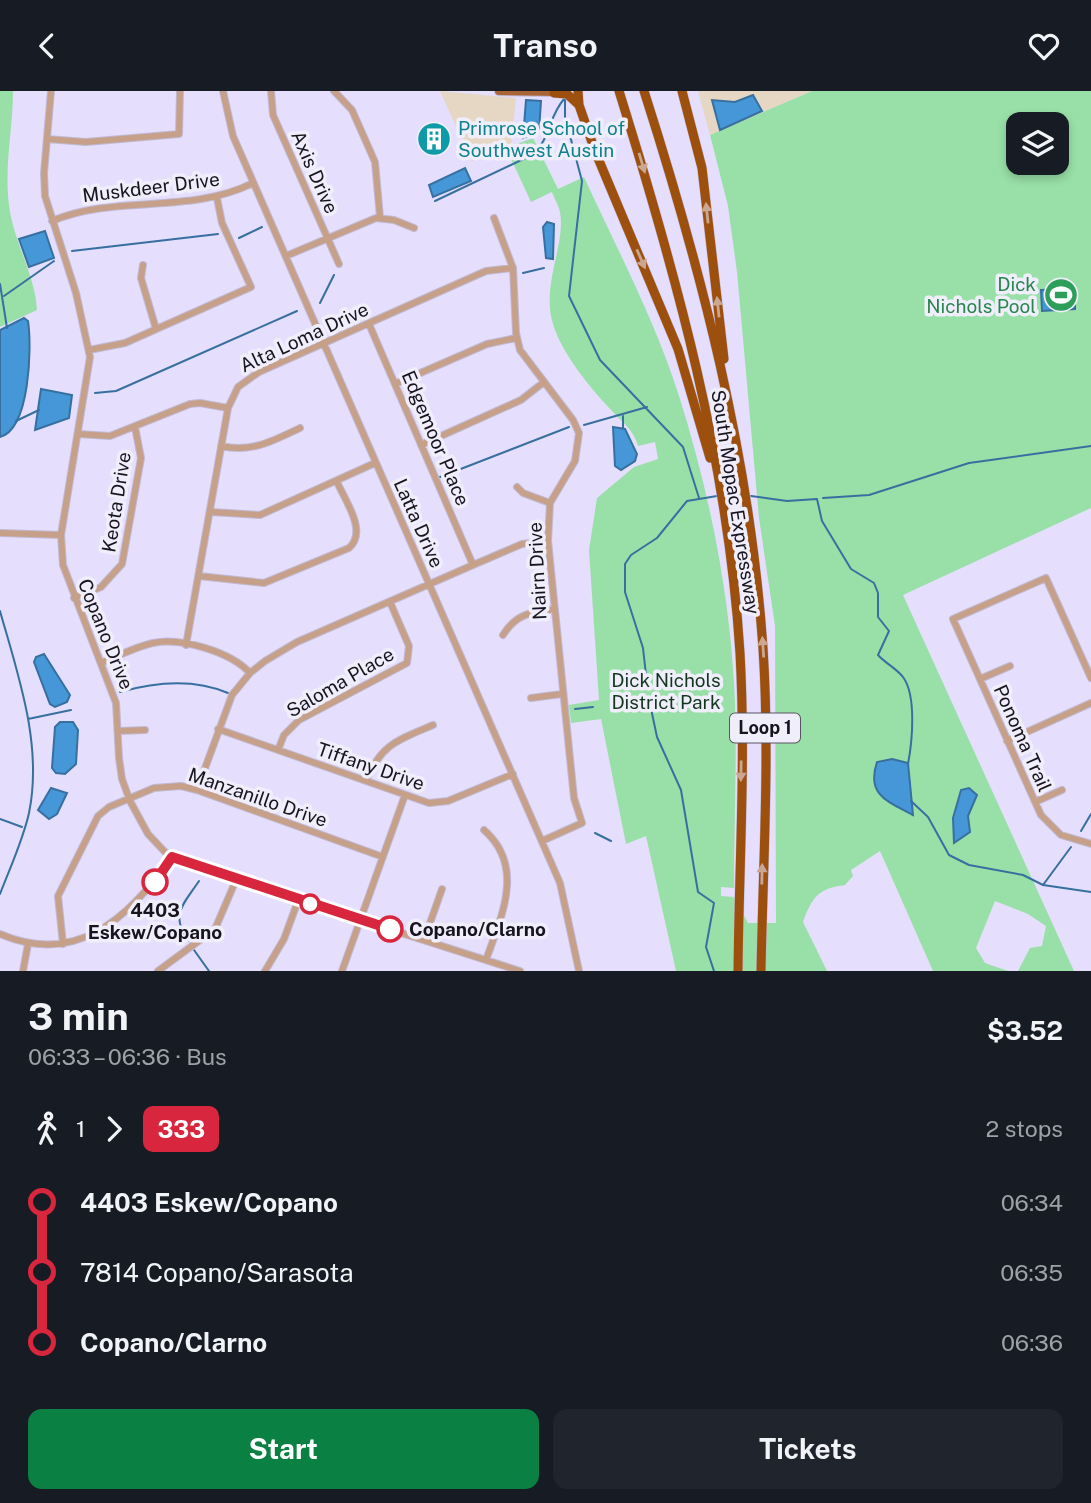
<!DOCTYPE html>
<meta charset="utf-8">
<style>
:root{--surface:#171b24;--page:#20242c;--text:#f1f3f6;--muted:#9ea1a6;--accent:#0b8043}
body{margin:0;font-family:"Public Sans",sans-serif;background:var(--page);color:var(--text);height:100vh;display:flex;flex-direction:column;font-size:26px;white-space:nowrap}
*{box-sizing:border-box;margin:0}
p{font-size:23px;color:var(--muted)}
.icon{flex:none;width:38px;height:38px;fill:none;stroke:currentColor;stroke-width:2;stroke-linecap:round;stroke-linejoin:round}
.map{position:relative;height:880px;overflow:hidden}
.sheet{display:flex;flex-direction:column;background:var(--surface);flex:1}
.sheet>*{flex:none}
.badge{padding:0 14px;border-radius:10px;font-size:24px;line-height:46px}
.buttons{position:absolute;left:1006px;top:21px;display:grid;gap:14px}
.buttons a{display:grid;place-items:center;width:63px;height:63px;border-radius:14px;background:var(--surface);box-shadow:0 4px 10px #0003;font-size:35px}
.map>.badge{position:absolute;translate:-50% -50%;box-shadow:0 0 0 4px #fff}
.legs{display:flex;align-items:center;gap:10px;height:77px;padding:0 28px;font-size:23px}
.legs p{margin-inline-start:auto}
.overview{display:flex;align-items:center;justify-content:space-between;height:119px;padding:0 28px}
h1{font-size:38px;font-weight:700;line-height:52px}
.button{display:flex;gap:14px;margin-top:auto;padding:14px 28px}
.button a{flex:1;height:80px;border-radius:14px;background:var(--accent);color:#fff;font-size:28px;font-weight:700;line-height:80px;text-align:center}
.button a+a{background:var(--page);color:var(--text)}
ul{padding:0 28px;list-style:none}
li{display:flex;align-items:center;gap:24px;height:70px;font-size:26px}
li i{display:grid;place-items:center;width:10px;height:100%;margin:0 9px;background:currentColor}
li i::after{content:'';width:18px;height:18px;margin:-9px;border:5px solid;border-radius:50%;background:var(--surface)}
li p{margin-inline-start:auto}
li:first-child i{background:linear-gradient(#0000 50%,currentColor 0)}
li:last-child i{background:linear-gradient(currentColor 50%,#0000 0)}
header{display:flex;justify-content:space-between;align-items:center;height:91px;padding:0 28px;background:var(--surface);font-size:32px;font-weight:700}
.map>svg:first-child{display:block}
.commercial{fill:#e5d7c4}
.green{fill:#99e0a8;fill-rule:evenodd}
.water{fill:#4597d7;stroke:#3770a0;stroke-width:2}
.lines{fill:none;stroke-linecap:round;stroke-linejoin:round}
.stream{stroke:#3770a0;stroke-width:2}
.minor-casing{stroke:#c0bad5;stroke-width:8}
.major-casing{stroke:#c0bad5;stroke-width:10}
.highway-casing{stroke:#c0bad5;stroke-width:10}
.minor{stroke:#c7a089;stroke-width:6}
.major{stroke:#a96538;stroke-width:8}
.highway{stroke:#9d4f0d;stroke-width:9}
.oneway{fill:#cba690}
.line-1-casing{stroke:#fff;stroke-width:16}
.line-1{stroke:#d7263d;stroke-width:10}
.stop-1-dot{fill:#fff;stroke:#d7263d;stroke-width:3.5}
.labels{text-anchor:middle;stroke-width:7;stroke-linejoin:round;paint-order:stroke}
.shield{fill:#f1eefb;stroke:#585560;stroke-width:2}
.shield-label{font-size:18px;font-weight:bold;fill:#16141e}
.culture-label{font-size:19px;fill:#0d838f;stroke:#f1eefb;text-anchor:start}
.street-label{font-size:19px;fill:#16141e;stroke:#f1eefb}
.leisure-label{font-size:19px;fill:#27864d;stroke:#f1eefb;text-anchor:end}
.park-label{font-size:19px;fill:#13371d;stroke:#f1eefb}
.stop-label{font-size:19px;font-weight:bold;fill:#16141e;stroke:#f1eefb}
</style>
<header><svg class="icon" aria-label="back" viewBox="0 0 24 24"><path d="M15 5l-7 7 7 7"/></svg>Transo<svg class="icon" aria-label="heart" viewBox="0 0 24 24"><path d="M12 20l-8-8c-3-5 5-10 8-4 3-6 11-1 8 4z"/></svg></header>
<div class="map">
<svg width="1091" height="880" viewBox="0 0 1091 880">
<rect width="100%" height="100%" fill="#e5defd"/>
<path class="commercial" d="M440 0 516 7 511 55 472 70Z
M698 0H812L710 44Z"/>
<path class="green" d="M0 0H13C13 38 4 75 9 114 13 149 35 183 37 219L0 236Z
M812 0H1091V417L903 504 1074 880H1018L1030 857 1042 855 1046 835 1028 823 995 810 976 857 985 872 1008 880H933L880 760 851 779 853 785 845 794C819 797 812 806 803 831L827 880H676L646 745 626 753 601 628 571 632 569 614 599 609 589 459 597 407 634 376 658 368 655 351 638 355C633 338 624 333 613 321 591 298 562 263 553 233 541 194 566 153 560 121 559 115 554 107 552 101L531 111 506 57 533 47 558 98 584 86C617 158 655 229 679 305 710 403 731 508 735 611 737 673 734 735 734 797L721 796V805L734 806 748 832H776L775 535 759 427 737 181 728 115 710 44ZM1018 33H1057V72H1018Z"/>
<path class="water" d="M753 4 762 20 720 39 712 9 735 11Z
M526 9 541 10 539 40 523 47Z
M465 77 471 90 433 106 429 94Z
M547 131 554 133 553 168 546 167 543 136Z
M45 140 54 167 29 176 19 148Z
M1069 198V202L1075 203V218L1042 220 1041 199Z
M24 227 28 230C32 256 30 338 0 346V239Z
M41 298 72 304 69 327 35 339Z
M613 336 625 338 637 363 635 370 621 379 615 375Z
M44 563 70 604 67 611 55 616 50 613 34 571 36 566Z
M60 631H73L78 639 76 673 65 683 56 682 52 677 55 636Z
M892 668 908 672 913 724C887 710 866 704 877 671Z
M51 697 67 702 57 723 49 728 38 719Z
M969 697 977 704 968 725 970 741 954 752 953 727 961 699Z"/>
<g class="lines">
<path class="stream" d="M565 7V26L582 90 569 205 600 269 683 356 699 407
M435 110 534 63C550 47 549 25 564 8
M239 147 262 136
M72 160 218 143
M523 182 544 177
M0 193 7 237
M4 205 54 170
M320 212 334 184
M95 302 116 300 297 220
M623 325V337
M16 330 39 319
M584 334 647 316
M440 386 569 336
M726 404H741
M751 405 787 410 817 408 822 430 851 478 874 492 878 502V526L889 540 878 564C885 572 896 577 903 586 917 605 912 652 908 673
M823 407 869 404 969 372 1091 355
M0 520C18 584 43 654 29 722 23 749 10 777 0 803
M647 593 643 557 625 501V473L631 464 657 447 687 410 717 405
M120 601C155 591 193 587 228 602
M650 613 657 646 681 699 698 801 714 812 706 856 714 880
M575 618 593 616
M28 628 71 619
M911 710 928 726 949 764 969 774 1023 784 1043 794 1091 801
M0 728 22 736
M1081 740 1091 723
M595 742 611 750
M1043 794 1071 756
M188 850C170 823 183 814 199 790
M194 859 209 880"/>
<g class="minor-casing">
<path id="minor" d="M51 0 44 82 45 105 76 202 90 266 61 444 63 474 116 612 119 667 122 688 130 710 148 743 165 761 183 772 520 880
M223 0 233 45 560 792 579 880
M271 0 273 24 339 173
M334 0 352 19 375 71 380 126
M47 48 86 51 179 43 180 0
M494 127 513 177 516 242 520 259 573 329 579 342 575 370 550 412 548 450 574 707 582 732 542 750
M52 130C116 103 189 124 253 92
M286 165 376 127 394 129 414 137
M143 174 141 187 156 238
M369 233 473 474
M89 259 125 252 251 196 222 132 217 107
M395 293 487 253 516 247
M78 343 110 345 190 313 200 312 228 317
M421 354 521 309 544 291
M221 355C251 362 273 350 300 337
M517 396 523 402 550 412
M211 421 260 424 375 372
M0 442 61 444
M199 485 264 492 349 457C368 441 345 409 337 391
M74 507 101 496 122 473 141 367 135 336
M503 544C516 523 531 521 554 518
M186 554 228 317 238 296 259 281 486 180 513 177
M101 572C118 565 135 556 153 552 181 546 231 561 250 582
M1091 587 1046 487 953 528 1041 724 1061 744 1091 753
M980 588 1010 575
M531 607 562 603
M218 638 429 712 448 710 513 683
M119 640 145 639
M1007 650 1091 612
M278 659 284 644 299 629 407 572 409 555 390 511
M366 690C381 653 398 649 433 634
M197 699 232 604 250 582 265 570 297 551 473 474 522 453 548 450
M1035 711 1062 699
M484 739C526 776 501 826 486 869
M0 843C77 876 130 826 172 766
M424 849 442 798
M63 853 58 805 98 725 109 716 154 697 181 695 197 699 383 766
M23 880 28 853
M158 880 215 838 236 789
M265 880 284 848 298 810
M342 880 405 704"/>
</g>
<g class="major-casing">
<path id="major" d="M499 0 557 1"/>
</g>
<g class="highway-casing">
<path id="highway" d="M578 0 579 14 595 60 678 258 710 367
M619 0C676 183 728 370 740 562 746 668 739 775 738 880
M644 0C702 181 750 367 763 557 770 664 763 773 761 880
M682 0 702 77 724 268
M554 2 567 3 579 14"/>
</g>
<use href="#minor" class="minor"/>
<use href="#major" class="major"/>
<use href="#highway" class="highway"/>
</g>
<defs><path id="oneway-solid" d="M-6-.8H1V-3.2L6.5 0L1 3.2V.8H-6Z" transform="scale(1.75)"/></defs>
<g class="oneway">
<use href="#oneway-solid" transform="translate(642 72) rotate(73)"/>
<use href="#oneway-solid" transform="translate(707 122) rotate(-96)"/>
<use href="#oneway-solid" transform="translate(641 168) rotate(66)"/>
<use href="#oneway-solid" transform="translate(718 216) rotate(-96)"/>
<use href="#oneway-solid" transform="translate(763 556) rotate(-94)"/>
<use href="#oneway-solid" transform="translate(741 680) rotate(91)"/>
<use href="#oneway-solid" transform="translate(762 783) rotate(-89)"/>
</g>
<g class="lines">
<g class="line-1-casing">
<path id="line-1" d="M155 791 172 766 390 838"/>
</g>
<use href="#line-1" class="line-1"/>
</g>
<defs>
<g id="building-disc" transform="scale(1.75)"><circle r="9.5" fill="#0f9aa8" stroke="#f1eefb"/><path d="M-4-6H4V6H1V3H-1V6H-4ZM-2.5-4.3h1.7v1.8h-1.7ZM.8-4.3h1.7v1.8H.8ZM-2.5-1h1.7V.8h-1.7ZM.8-1h1.7V.8H.8Z" fill="#fff"/></g>
<g id="stadium-disc" transform="scale(1.75)"><circle r="9.5" fill="#2e9e5b" stroke="#f1eefb"/><path d="M0-5a6.5 5 0 1 0 0 10a6.5 5 0 1 0 0-10ZM-3.5-1.8h7v3.6h-7Z" fill="#fff"/></g>
</defs>
<g fill-rule="evenodd">
<use href="#building-disc" x="434" y="48"/>
<use href="#stadium-disc" x="1061" y="204"/>
</g>
<g class="stop-1-dot">
<circle cx="155" cy="791" r="12"/>
<circle cx="310" cy="813" r="9"/>
<circle cx="390" cy="838" r="12"/>
</g>
<g class="labels">
<rect class="shield" x="730" y="622.5" width="70" height="29" rx="5"/>
<g class="shield-label">
<text x="765" y="643">Loop 1</text>
</g>
<g class="culture-label">
<text x="458" y="44">Primrose School of<tspan x="458" dy="22">Southwest Austin</tspan></text>
</g>
<g class="street-label">
<text transform="translate(315 81) rotate(66)" y="7">Axis Drive</text>
<text transform="translate(151 96) rotate(-7)" y="7">Muskdeer Drive</text>
<text transform="translate(304 246) rotate(-25)" y="7">Alta Loma Drive</text>
<text transform="translate(436 347) rotate(67)" y="7">Edgemoor Place</text>
<text transform="translate(116 411) rotate(-81)" y="7">Keota Drive</text>
<text transform="translate(736 411) rotate(81)" y="7">South Mopac Expressway</text>
<text transform="translate(419 432) rotate(66)" y="7">Latta Drive</text>
<text transform="translate(537 480) rotate(-93)" y="7">Nairn Drive</text>
<text transform="translate(106 543) rotate(68)" y="7">Copano Drive</text>
<text transform="translate(340 591) rotate(-30)" y="7">Saloma Place</text>
<text transform="translate(1023 647) rotate(66)" y="7">Ponoma Trail</text>
<text transform="translate(371 675) rotate(19)" y="7">Tiffany Drive</text>
<text transform="translate(258 706) rotate(19)" y="7">Manzanillo Drive</text>
</g>
<g class="leisure-label">
<text x="1036" y="200">Dick<tspan x="1036" dy="22">Nichols Pool</tspan></text>
</g>
<g class="park-label">
<text x="666" y="596">Dick Nichols<tspan x="666" dy="22">District Park</tspan></text>
</g>
<g class="stop-label">
<text x="155" y="826">4403<tspan x="155" dy="22">Eskew/Copano</tspan></text>
<text x="409" y="845" text-anchor="start">Copano/Clarno</text>
</g>
</g>
</svg>
<div class="buttons">
<a><svg class="icon" aria-label="layers" viewBox="0 0 24 24"><path d="M12 4l9 5-9 5-9-5zM3 14l9 5 9-5"/></svg></a>
</div>
</div>
<section class="sheet">
<div class="overview"><div><h1>3 min</h1><p>06:33 – 06:36 · Bus</p></div><b>$3.52</b></div>
<div class="legs"><svg class="icon" aria-label="walk" viewBox="0 0 24 24"><circle cx="13" cy="4" r="2"/><path d="M13 8l-2 6 4 7M11 14l-3 7M7 12l3-4h3l4 4"/></svg>1<svg class="icon" aria-label="forward" viewBox="0 0 24 24"><path d="M9 5l7 7-7 7"/></svg><b class="badge" style="background:#d7263d;color:#fff">333</b><p>2 stops</p></div>
<ul>
<li><i style="color:#d7263d"></i><b>4403 Eskew/Copano</b><p>06:34</p></li>
<li><i style="color:#d7263d"></i><span>7814 Copano/Sarasota</span><p>06:35</p></li>
<li><i style="color:#d7263d"></i><b>Copano/Clarno</b><p>06:36</p></li>
</ul>
<div class="button"><a>Start</a><a>Tickets</a></div>
</section>
